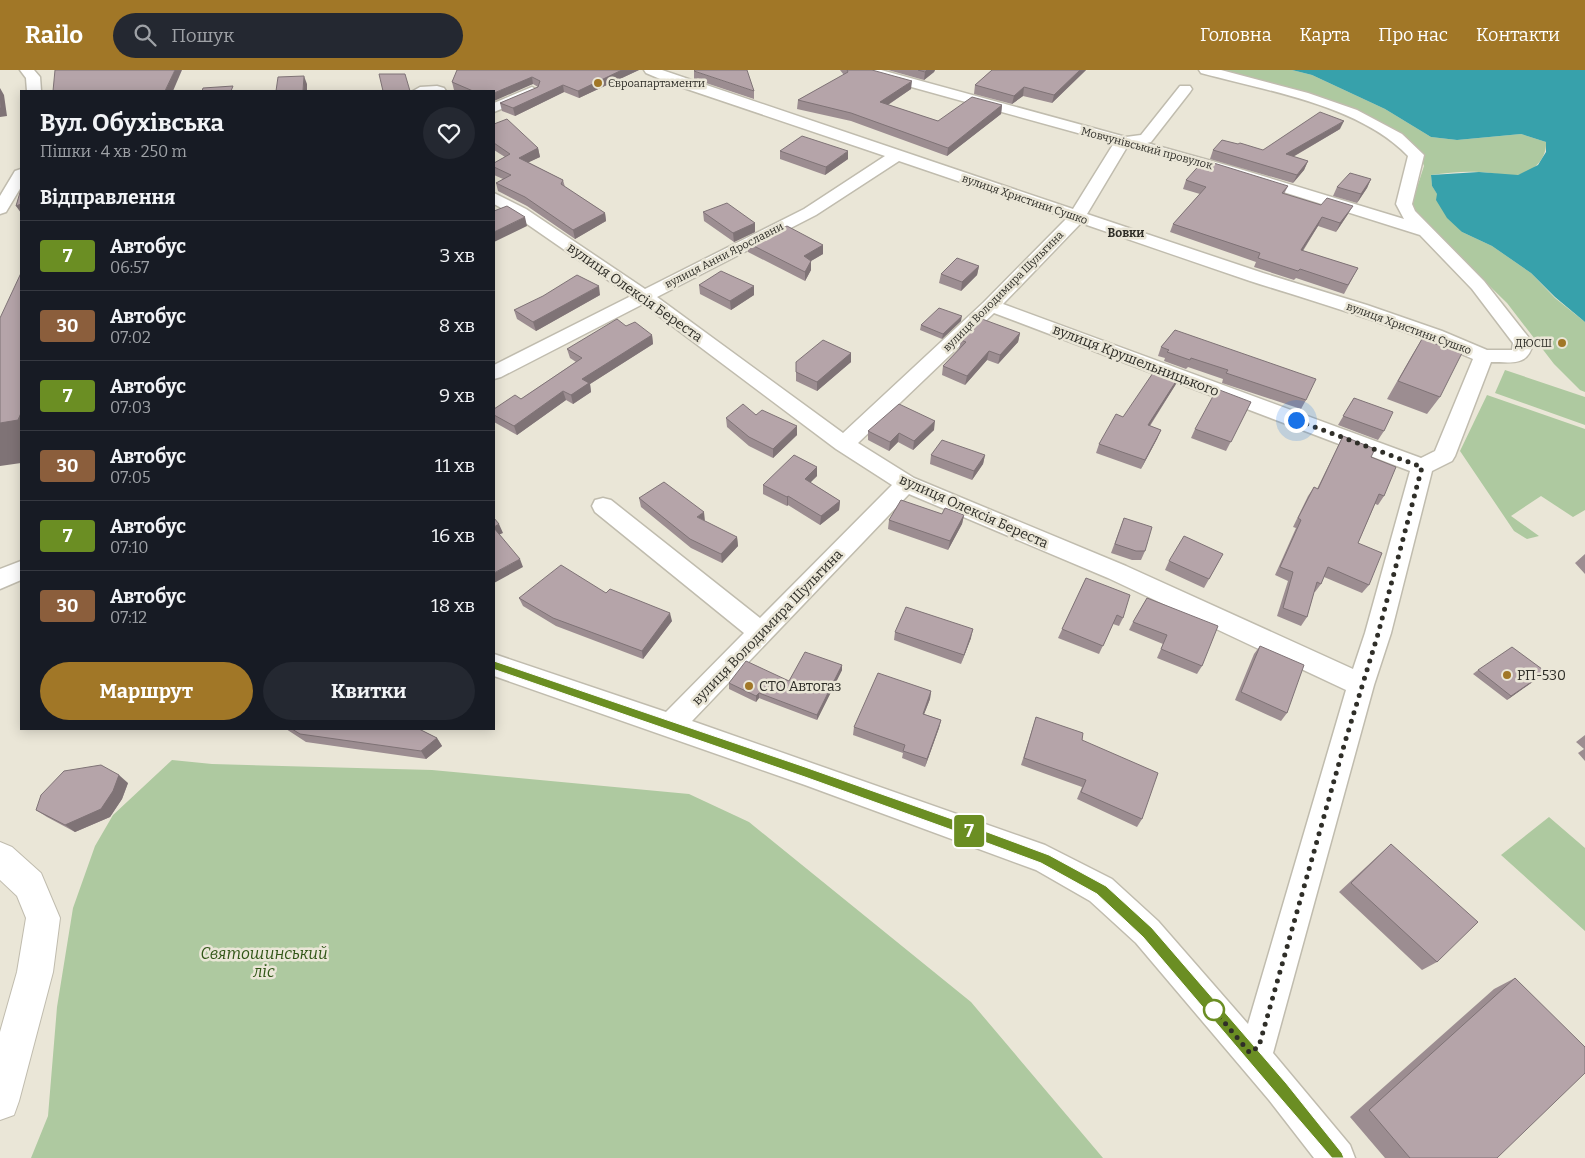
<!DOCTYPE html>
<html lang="uk">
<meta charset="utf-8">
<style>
:root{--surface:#171b24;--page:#242831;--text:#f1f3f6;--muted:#9ea1a6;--line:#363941;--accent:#a17727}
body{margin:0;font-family:Bitter,serif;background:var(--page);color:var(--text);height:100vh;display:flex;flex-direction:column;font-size:19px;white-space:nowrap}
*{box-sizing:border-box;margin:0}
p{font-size:16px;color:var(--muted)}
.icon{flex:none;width:28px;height:28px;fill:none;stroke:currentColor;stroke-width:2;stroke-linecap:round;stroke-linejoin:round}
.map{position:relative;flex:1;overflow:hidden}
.sheet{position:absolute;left:20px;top:20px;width:475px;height:640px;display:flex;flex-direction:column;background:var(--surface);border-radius:0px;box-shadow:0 2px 12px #0003}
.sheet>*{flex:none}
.badge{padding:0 10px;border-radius:4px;font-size:18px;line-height:32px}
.you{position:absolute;width:25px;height:25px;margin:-12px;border:4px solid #fff;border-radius:50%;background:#1a73e8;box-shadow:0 0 0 8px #1a73e833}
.map>.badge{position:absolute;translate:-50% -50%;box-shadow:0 0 0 2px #fff}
h2{padding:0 20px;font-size:19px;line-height:45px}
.round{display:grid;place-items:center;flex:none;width:52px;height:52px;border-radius:26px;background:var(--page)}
.headline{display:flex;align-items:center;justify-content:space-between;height:85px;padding:0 20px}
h1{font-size:24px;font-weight:700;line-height:38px}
.button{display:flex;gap:10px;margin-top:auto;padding:10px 20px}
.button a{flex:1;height:58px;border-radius:30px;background:var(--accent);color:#fff;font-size:20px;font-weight:700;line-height:58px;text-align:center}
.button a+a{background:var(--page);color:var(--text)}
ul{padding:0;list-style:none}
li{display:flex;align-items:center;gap:15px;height:70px;padding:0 20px;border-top:1px solid var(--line)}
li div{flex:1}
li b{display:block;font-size:19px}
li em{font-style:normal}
li .badge{min-width:55px;font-weight:700;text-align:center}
header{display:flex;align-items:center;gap:30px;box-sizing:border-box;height:70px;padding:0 25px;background:var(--accent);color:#fff}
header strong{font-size:24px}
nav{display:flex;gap:28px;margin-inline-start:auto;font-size:18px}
.search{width:350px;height:45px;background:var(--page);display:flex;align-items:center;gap:12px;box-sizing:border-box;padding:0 18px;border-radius:28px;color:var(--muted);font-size:19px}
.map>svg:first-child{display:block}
.green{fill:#aec9a0}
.water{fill:#37a1ab}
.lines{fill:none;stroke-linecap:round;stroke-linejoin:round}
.minor-casing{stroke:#c0bcae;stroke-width:3}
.tertiary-casing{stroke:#c0bcae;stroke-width:2}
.minor{fill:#fff;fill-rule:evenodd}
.tertiary{fill:#fff;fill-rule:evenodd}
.wall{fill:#9c8d91}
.shaded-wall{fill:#7f7376}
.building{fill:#b5a4a9;stroke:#7f7376}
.line{fill:#6b8e23;stroke:#fff}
.walk{stroke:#2f2e28;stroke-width:5;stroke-dasharray:0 9}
.poi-dot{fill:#a17727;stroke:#eae6d7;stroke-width:2}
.stop-dot{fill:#fff;stroke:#6b8e23;stroke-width:2.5}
.labels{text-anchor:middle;stroke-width:5;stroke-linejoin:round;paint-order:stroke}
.far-poi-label{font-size:11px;fill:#2f2e28;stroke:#eae6d7;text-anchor:start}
.far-street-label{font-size:11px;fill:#2f2e28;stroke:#eae6d7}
.far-neighbourhood-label{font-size:12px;font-weight:bold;fill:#2f2e28;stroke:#eae6d7}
.street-label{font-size:14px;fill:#2f2e28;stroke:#eae6d7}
.poi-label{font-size:14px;fill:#2f2e28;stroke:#eae6d7;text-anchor:start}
.near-park-label{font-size:16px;font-style:italic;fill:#315617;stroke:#eae6d7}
</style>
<header>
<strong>Railo</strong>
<div class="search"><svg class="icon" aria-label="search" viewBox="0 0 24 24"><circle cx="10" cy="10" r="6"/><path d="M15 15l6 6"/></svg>Пошук</div>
<nav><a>Головна</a><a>Карта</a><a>Про нас</a><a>Контакти</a></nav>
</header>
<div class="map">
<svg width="1585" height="1088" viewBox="0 0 1585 1088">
<rect width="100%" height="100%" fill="#eae6d7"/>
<path class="green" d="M1214 0H1292L1312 5 1385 39 1431 67 1457 70 1521 64 1546 72C1547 88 1534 102 1518 105 1506 107 1491 102 1479 102 1463 101 1447 103 1431 105L1432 116 1462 162 1492 176 1531 203 1555 228 1585 252V322L1580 320 1554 294 1507 233 1421 149 1411 136 1424 96 1421 88 1383 55Z
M1505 300 1585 327V355L1495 323Z
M1487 325 1585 359V440L1573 447 1541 426 1511 446 1539 466 1527 469 1514 461 1460 381Z
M172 690 212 694 432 700 689 724 749 752 971 932 1103 1088H31L48 1046 57 937 73 838 95 776 113 745Z
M1549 747 1585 778V861L1501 785Z"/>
<path class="water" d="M1292 0H1585V252L1555 227 1531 203 1492 176 1462 162 1447 148 1436 130 1437 124 1432 116 1431 105 1479 102 1518 105 1538 95 1546 82V72L1521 64 1457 70 1431 67 1385 39 1312 5Z"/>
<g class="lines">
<g class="minor-casing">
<path id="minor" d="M20 0H34L40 7 41 21H27L26 8Z
M644 0H662L1073 139 1114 73 861 3 859 0H881L1126 67 1141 65 1180 16H1190L1192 19 1190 22 1151 72 1147 73 1233 97 1404 149 1396 134 1408 86C1359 35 1267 21 1201 3L1199 0H1221L1308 23 1357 40 1402 64 1424 85 1412 134 1415 141 1484 211 1533 273C1528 297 1511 292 1491 292L1455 386 1452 391 1432 401 1391 563 1374 615 1273 983 1350 1075 1355 1088H1314L1269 1030 1136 873 1090 831 1036 800 805 715 494 606V584L666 642 744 563 595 442 592 436 595 430 603 428 611 430 760 548 892 415 836 379 643 234 501 307 494 309V295L631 226 514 145 494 134V123L526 139 645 219 804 139 885 86 672 14 646 3ZM1127 77 1223 103 1420 165 1472 219 1513 273 1512 280H1487L1442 261 1367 235 1263 203 1087 144ZM899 91 1067 148 984 232 843 363 657 227 816 145ZM1081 153C1137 172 1193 192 1250 211 1325 235 1401 257 1473 289L1435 381 1421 388 1003 234ZM994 243 1410 401 1365 563 1353 599 1126 496 914 408 858 373ZM909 424 1108 508 1346 620 1248 954 1158 851 1112 809 1045 775 692 651Z
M437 16 444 18 446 21H413L420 17Z
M532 17 539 21 537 24 494 42V33Z
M21 99V117L6 142 0 144V126L15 101Z
M21 491V510L0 519V499Z"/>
</g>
<g class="tertiary-casing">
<path id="tertiary" d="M0 772 12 777 41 803 60 848 53 902 19 1031 14 1045 0 1050V962L17 902 26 848 17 826 0 810Z"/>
</g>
<use href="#minor" class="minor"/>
<use href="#tertiary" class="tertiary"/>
</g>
<path class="wall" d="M457 0H639L579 28 564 22 515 46 502 41 500 33 538 17 533 14 494 21H457L454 20 452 12Z
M840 0H872L911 19 888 35 938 51 1002 35 1001 44 947 86 851 51 797 39 798 30 844 5Z
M888 0H935L934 2 924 10Z
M992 0H1086L1052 33 1023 26 1012 34 974 24 975 15Z
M694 1 754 21V29L694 9Z
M494 54 538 78 540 87 528 92 563 110 565 117 605 143 606 151 575 169 527 136 498 121 496 113 503 109 494 105V93L505 87 494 80Z
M1340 59 1293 87 1308 91 1304 100 1293 113 1210 89 1213 80H1263Z
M780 81 848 89 825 105 780 89Z
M1371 109 1367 118 1357 133 1333 126 1337 117Z
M1186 110 1288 116 1284 124 1348 144 1336 162 1318 156 1303 181 1358 198 1344 224 1296 208 1294 210 1254 197 1256 192 1170 162 1173 154 1200 124 1183 119Z
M703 142 755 153V162L734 172 704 151Z
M748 173 823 175V184L811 191V200L805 211 748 182Z
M979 196 977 205 961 221 939 213 941 204Z
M699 215 754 225 731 240 700 224Z
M600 225 536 261 517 249 514 240Z
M961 251 942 269 920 260 921 255Z
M626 256 652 265 653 274 590 314 591 322 573 334 566 330 517 365 494 352V339L521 329 576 292 570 288 567 279Z
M1175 260 1306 330 1301 339 1222 313 1223 309 1188 297 1186 299 1164 291 1165 288 1158 286 1161 277Z
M1020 263 1018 272 998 294 987 290 965 315 942 305 943 296 959 279 961 270Z
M1422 269 1440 327 1427 344 1387 329 1411 287Z
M851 283V292L817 321 796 311V292Z
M1176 314 1150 356 1161 360 1157 369 1141 399 1096 383 1099 374 1123 347Z
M1354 328 1384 361 1378 370 1338 355Z
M1251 332 1226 381 1191 368 1195 359Z
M726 348 797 356V365L773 388 749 376 727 357Z
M934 360 913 380 898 372 889 381 868 370V361Z
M1343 366 1371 387 1384 426 1378 435 1375 434 1358 473 1369 515 1362 523 1324 507 1321 514 1315 522H1314L1307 547 1301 556 1277 546 1288 511 1275 505 1296 458 1293 457 1308 426 1314 417 1317 419 1338 376Z
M931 385H985L983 394 972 410 930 394Z
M817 406 810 412 840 431 839 440 820 455 788 435 787 436 763 424V415Z
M639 428 737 467 738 476 722 493 691 478 641 437Z
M942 444 964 445 962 454 948 480 888 459 889 450Z
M1124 448 1145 481 1141 490H1132L1111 483Z
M1223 484 1204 518 1165 500 1169 491Z
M1585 484V504L1575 493Z
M1086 508 1123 548 1119 556 1113 554 1099 584 1058 568Z
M606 523 672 551 643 589 556 556 523 536 519 528Z
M1147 528 1202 596 1197 604 1157 588 1163 574 1129 560 1133 552Z
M895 562 971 568 961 594 894 570Z
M1260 576 1287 643 1281 651 1235 630 1254 584Z
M842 595V600L817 650 759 628 756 632 729 619V613L789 611Z
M1478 600 1541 606 1507 630 1473 604Z
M931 621 930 629 924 644 941 650 939 658 925 697 902 688 903 683 853 665 854 657Z
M1036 647 1082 670 1142 749 1137 757 1077 729 1082 717 1021 695Z
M286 659H419L437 668 442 676 426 689 306 672Z
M1585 665V691L1578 683 1584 679 1576 672Z
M128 713 122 729 110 747 75 762 47 747 36 740Z
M1391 774 1437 892 1422 900 1339 822 1379 785Z
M1515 908 1497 1088H1385L1350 1047 1494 919Z"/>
<path class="shaded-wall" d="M175 0H182L173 21H165Z
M622 0H639L579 28 578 21Z
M927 0H935L934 2 924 10 925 2Z
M1080 0H1086L1052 33 1054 25Z
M304 6 307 14V21H303Z
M532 7 533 14 494 31V23Z
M912 11 911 19 880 40V32Z
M563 15 564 22 515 46 513 38Z
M1024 17 1023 26 1012 34 1014 26Z
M0 18 4 25 7 46 0 47Z
M1002 35 1001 44 947 86 948 78Z
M1344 51 1340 59 1282 93 1286 84Z
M538 78 540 87 521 96 519 88Z
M848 81V89L825 105 826 97Z
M1308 91 1304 100 1293 113 1297 105Z
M1371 109 1367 118 1357 133 1361 124Z
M21 134V143L16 136Z
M1353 136 1348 144 1336 162 1340 153Z
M605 143 606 151 575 169 573 160Z
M525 147 527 156 494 172V162Z
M1322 147 1318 156 1297 189 1301 180Z
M755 153V162L734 172 733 163Z
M823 175V184L804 195V186Z
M811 191V200L805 211V202Z
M979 196 977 205 961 221 962 212Z
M599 216 600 225 536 261 533 252Z
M754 216V225L731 240 730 231Z
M962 246 961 251 942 269 943 264Z
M1020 263 1018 272 998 294 1000 285Z
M652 265 653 274 590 314 591 322 573 334 571 325 582 309Z
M989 281 987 290 965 315 967 306Z
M851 283V292L817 321V312Z
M1180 305 1176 314 1144 364 1148 355Z
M563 321 566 330 517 365 514 356Z
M21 343V393L0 396V353Z
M935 351 934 360 913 380 914 371Z
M797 356V365L773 388V379Z
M1161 360 1157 369 1141 399 1145 390Z
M899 363 898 372 889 381 890 372Z
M985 385 983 394 972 410 974 401Z
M817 397V406L805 418V409Z
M788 426V435L787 436V427Z
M840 431 839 440 820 455 821 446Z
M704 442 705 451 697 447Z
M964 445 962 454 948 480 950 471Z
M499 454 503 463 496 466 494 460V457Z
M737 467 738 476 722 493 721 484Z
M520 489 523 497 494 513V503Z
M670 543 672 551 643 589 642 581Z
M973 559 971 568 961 594 964 585Z
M842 595V600L817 650V645Z
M1546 602 1541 606 1507 630 1511 626Z
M931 621 930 629 921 652 923 644Z
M759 623V628L756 632V626Z
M941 650 939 658 925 697 927 689Z
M437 668 442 676 426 689 421 681Z
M119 705 128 713 122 729 110 747 75 762 65 755Z"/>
<path class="building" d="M55 0H175L165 21H53Z
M457 0H622L578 21 563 15 513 38 500 33 538 17 540 11 532 7 494 23V21H473L452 12Z
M695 0H747L754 21 694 1Z
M847 0H872L912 11 880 32 938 51 972 27 1002 35 948 78 851 43 798 30 848 2Z
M918 0H927L925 2Z
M992 0H1080L1054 25 1024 17 1014 26 975 15Z
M379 4H405L410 21H383Z
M304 6 303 21H276L278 7Z
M233 16 231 21H202L203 18Z
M0 22 1 38H0Z
M1320 42 1344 51 1286 84 1308 91 1297 105 1213 80 1222 70 1238 74 1240 73 1263 80Z
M507 49 538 78 519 88 563 110 561 114 605 143 573 160 525 127 496 113 511 105 494 97V93L510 84 494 73V54Z
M802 66 848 81 826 97 780 81Z
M1204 90 1288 116 1282 123 1321 135 1327 128 1353 136 1340 153 1322 147 1301 180 1358 198 1348 215 1300 199 1298 201 1258 188 1260 183 1173 154 1206 117 1186 110Z
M1350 103 1371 109 1361 124 1337 117Z
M21 119V134L16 136Z
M727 133 755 153 733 163 703 142Z
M507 136 525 147 494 162V141Z
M787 156 823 175 804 186 811 191 805 202 748 173Z
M957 188 979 196 962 212 941 204Z
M721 201 754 216 730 231 699 215Z
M21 203V343L18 350 0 353V248Z
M577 205 599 216 533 252 514 240 543 226Z
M939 238 962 246 943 264 921 255Z
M617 249 626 256 635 252 652 265 582 309 589 313 571 325 563 321 514 356 494 345V339L515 325 521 329 582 288 567 279Z
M982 249 1020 263 1000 285 989 281 967 306 943 296 966 272 961 270Z
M1175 260 1316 309 1306 330 1226 303 1228 300 1191 288 1190 290 1167 282 1169 280 1161 277Z
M1422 269 1462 283 1440 327 1398 311Z
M823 270 851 283 817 312 796 302V292Z
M1157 297 1180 305 1148 355 1161 360 1145 390 1099 374 1116 344 1123 347Z
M1217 319 1251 332 1231 372 1195 359Z
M1354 328 1393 342 1384 361 1343 346Z
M743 334 756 345 762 340 797 356 773 379 749 367 726 348Z
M899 334 935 351 914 371 899 363 890 372 868 361Z
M1343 366 1375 379 1371 387 1396 397 1384 426 1379 424 1358 473 1382 483 1369 515 1328 497 1321 514 1317 512 1307 547 1283 538 1293 502 1280 497 1301 450 1298 448 1314 417 1318 419Z
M942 370 985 385 974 401 931 385Z
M794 385 817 397 805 409 840 431 821 446 788 426 787 427 763 415Z
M664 412 704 442 697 447 737 467 721 484 690 469 639 428Z
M901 430 942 444 945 438 964 445 950 471 889 450Z
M494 448 499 454 494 457Z
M1124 448 1152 457 1145 481H1136L1115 474Z
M494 458 520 489 494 503Z
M1184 466 1223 484 1209 509 1169 491Z
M561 495 606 523 610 519 670 543 642 581 553 548 519 528Z
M1086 508 1130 525 1123 548 1117 545 1103 576 1062 559Z
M1147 528 1218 556 1202 596 1161 579 1167 565 1133 552Z
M906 537 973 559 964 585 895 562Z
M1260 576 1304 595 1287 643 1241 622Z
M1512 577 1546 602 1511 626 1478 600Z
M805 582 842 595 817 645 759 623 756 626 729 613 746 591 789 611Z
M878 603 931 621 923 644 941 650 927 689 903 681 905 675 854 657Z
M1036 647 1083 663 1082 670 1158 703 1142 749 1081 722 1086 710 1024 688Z
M292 659H419L437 668 421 681 300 664Z
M101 695 119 705 113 721 101 739 65 755 36 740 41 725 64 701Z
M1391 774 1478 852 1437 892 1351 813Z
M1515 908 1585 977V1003L1497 1088H1410L1369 1040Z"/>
<path class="line" d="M494 591 805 697 952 749 1049 785 1106 816 1152 858 1286 1013 1342 1083 1344 1088H1332L1276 1023 1143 867 1097 824 1041 793 952 760 805 707 490 598 489 595Z"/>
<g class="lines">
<path class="walk" d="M1214 940 1250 983 1259 976 1345 672 1378 564 1422 397 1296 350"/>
</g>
<g class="poi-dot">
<circle cx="598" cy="13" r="5"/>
<circle cx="1562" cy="273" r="5"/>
<circle cx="1507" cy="605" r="5"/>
<circle cx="749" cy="616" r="5"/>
</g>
<circle class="stop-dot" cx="1214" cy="940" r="10"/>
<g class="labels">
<g class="far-poi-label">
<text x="608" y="17">Євроапартаменти</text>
<text x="1552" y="277" text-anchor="end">ДЮСШ</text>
</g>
<g class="far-street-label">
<text transform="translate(1147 78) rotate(15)" y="4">Мовчунівський провулок</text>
<text transform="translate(1025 129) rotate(19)" y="4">вулиця Христини Сушко</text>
<text transform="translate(724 185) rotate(-27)" y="4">вулиця Анни Ярославни</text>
<text transform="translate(1003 221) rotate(-45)" y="4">вулиця Володимира Шульгина</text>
<text transform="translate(1409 258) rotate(20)" y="4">вулиця Христини Сушко</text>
</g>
<g class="far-neighbourhood-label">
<text x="1126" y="167">Вовки</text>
</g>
<g class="street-label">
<text transform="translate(635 222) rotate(35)" y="5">вулиця Олексія Береста</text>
<text transform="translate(1136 290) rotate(21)" y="5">вулиця Крушельницького</text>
<text transform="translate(974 441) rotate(24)" y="5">вулиця Олексія Береста</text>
<text transform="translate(767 557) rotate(-46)" y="5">вулиця Володимира Шульгина</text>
</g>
<g class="poi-label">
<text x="1517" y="610">РП-530</text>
<text x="759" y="621">СТО Автогаз</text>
</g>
<g class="near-park-label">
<text x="264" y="889">Святошинський<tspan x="264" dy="18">ліс</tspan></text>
</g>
</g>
</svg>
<div class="you" style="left:1296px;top:350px"></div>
<b class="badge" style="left:969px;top:761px;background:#6b8e23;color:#fff">7</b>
<section class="sheet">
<div class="headline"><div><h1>Вул. Обухівська</h1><p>Пішки · 4 хв · 250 m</p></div><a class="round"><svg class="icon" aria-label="heart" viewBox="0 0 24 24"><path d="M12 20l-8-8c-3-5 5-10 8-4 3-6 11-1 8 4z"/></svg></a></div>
<h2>Відправлення</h2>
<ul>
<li><span class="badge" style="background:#6b8e23;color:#fff">7</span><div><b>Автобус</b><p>06:57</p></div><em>3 хв</em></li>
<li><span class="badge" style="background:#8b5e3c;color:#fff">30</span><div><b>Автобус</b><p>07:02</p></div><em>8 хв</em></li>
<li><span class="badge" style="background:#6b8e23;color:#fff">7</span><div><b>Автобус</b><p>07:03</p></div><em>9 хв</em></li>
<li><span class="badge" style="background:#8b5e3c;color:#fff">30</span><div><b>Автобус</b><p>07:05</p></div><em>11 хв</em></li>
<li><span class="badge" style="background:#6b8e23;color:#fff">7</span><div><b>Автобус</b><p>07:10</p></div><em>16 хв</em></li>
<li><span class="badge" style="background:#8b5e3c;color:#fff">30</span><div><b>Автобус</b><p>07:12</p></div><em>18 хв</em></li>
</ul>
<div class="button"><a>Маршрут</a><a>Квитки</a></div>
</section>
</div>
